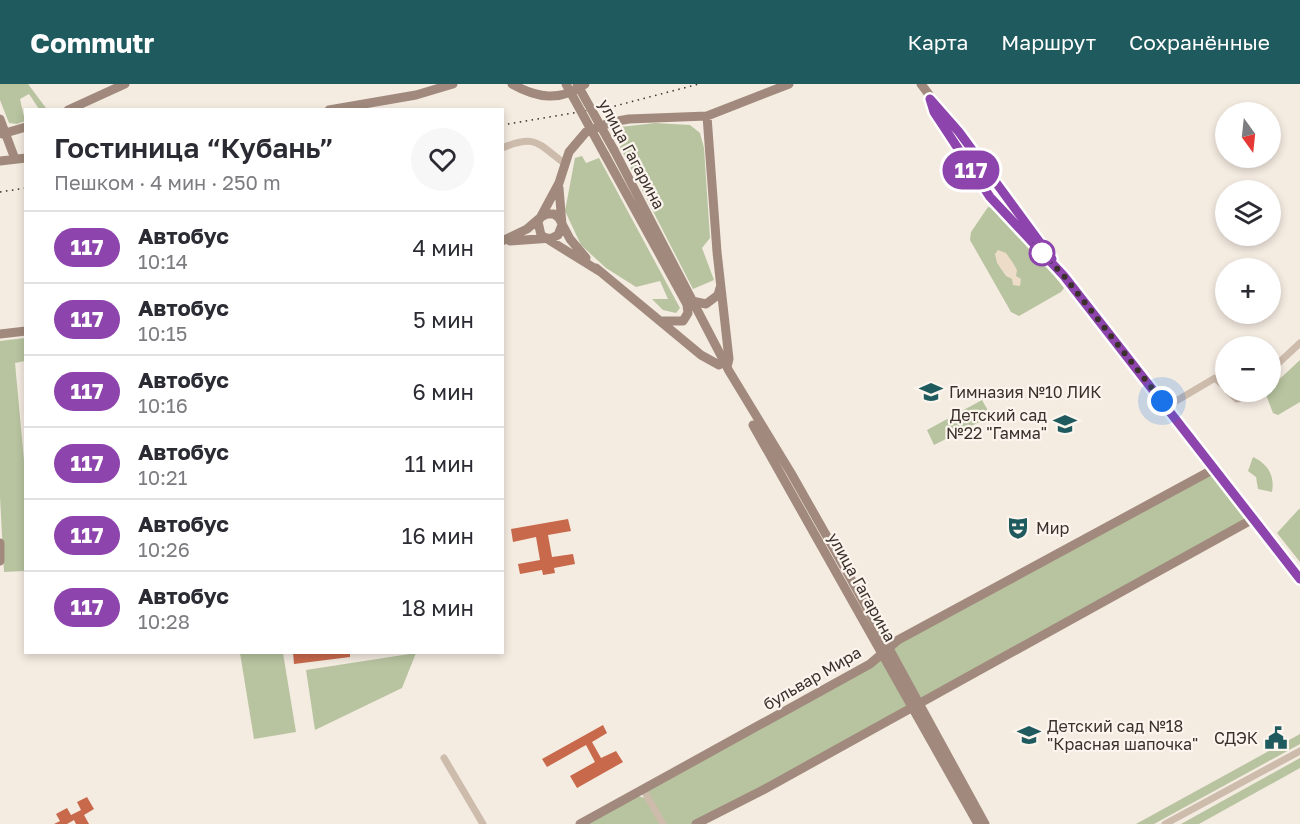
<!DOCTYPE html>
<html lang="ru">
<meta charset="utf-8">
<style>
:root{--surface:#fff;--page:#f7f7f7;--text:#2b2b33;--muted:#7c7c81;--line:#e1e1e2;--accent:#1f5a5e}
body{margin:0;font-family:"Golos Text",sans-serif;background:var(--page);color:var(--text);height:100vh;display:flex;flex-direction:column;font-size:22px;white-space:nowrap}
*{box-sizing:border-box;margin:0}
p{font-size:20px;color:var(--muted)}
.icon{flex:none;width:33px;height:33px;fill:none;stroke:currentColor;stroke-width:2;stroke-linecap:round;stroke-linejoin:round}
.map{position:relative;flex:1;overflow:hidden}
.panel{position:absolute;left:24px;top:24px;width:480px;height:546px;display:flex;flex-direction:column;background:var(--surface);border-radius:0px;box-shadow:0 3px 9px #0003}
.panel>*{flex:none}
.badge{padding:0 12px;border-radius:20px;font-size:21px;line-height:39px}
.needle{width:39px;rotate:165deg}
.tools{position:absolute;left:1215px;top:18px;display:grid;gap:12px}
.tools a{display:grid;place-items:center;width:66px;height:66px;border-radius:50%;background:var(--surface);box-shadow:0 3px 9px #0003;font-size:30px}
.you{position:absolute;width:30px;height:30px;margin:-15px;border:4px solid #fff;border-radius:50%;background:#1a73e8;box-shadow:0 0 0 9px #1a73e833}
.map>.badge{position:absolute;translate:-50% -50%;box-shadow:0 0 0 3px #fff}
.round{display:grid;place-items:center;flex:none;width:63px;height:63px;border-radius:32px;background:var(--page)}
.overview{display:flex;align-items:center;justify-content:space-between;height:102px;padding:0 30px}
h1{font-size:28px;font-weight:600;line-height:45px}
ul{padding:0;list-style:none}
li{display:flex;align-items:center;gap:18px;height:72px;padding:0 30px;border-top:2px solid var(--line)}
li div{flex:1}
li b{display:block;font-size:22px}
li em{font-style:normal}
li .badge{min-width:66px;font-weight:700;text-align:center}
header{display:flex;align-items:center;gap:36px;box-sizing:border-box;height:84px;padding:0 30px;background:var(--accent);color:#fff}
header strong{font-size:28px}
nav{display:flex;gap:33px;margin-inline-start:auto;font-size:21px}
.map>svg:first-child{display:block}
.green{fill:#b8c4a0}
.plaza{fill:#ecdcc8}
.building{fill:#c8694b}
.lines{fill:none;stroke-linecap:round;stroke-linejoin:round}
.street{stroke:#cdbbac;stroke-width:7}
.secondary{stroke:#a18a7d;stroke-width:9}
.rail{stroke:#3b302b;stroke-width:1.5;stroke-dasharray:1.5 4.5;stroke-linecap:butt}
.secondary-bridge{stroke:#a18a7d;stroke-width:9}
.line-casing{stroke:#fff;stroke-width:14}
.line{stroke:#8e44ad;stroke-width:9}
.walk{stroke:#3b302b;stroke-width:6;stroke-dasharray:0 10.8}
.stop-dot{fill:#fff;stroke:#8e44ad;stroke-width:3}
.labels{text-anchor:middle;stroke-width:4.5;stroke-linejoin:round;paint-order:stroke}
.street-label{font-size:16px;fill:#3b302b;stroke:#fbf5ee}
.poi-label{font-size:16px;fill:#3b302b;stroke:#fbf5ee;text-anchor:start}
</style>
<header>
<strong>Commutr</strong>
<nav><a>Карта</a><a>Маршрут</a><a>Сохранённые</a></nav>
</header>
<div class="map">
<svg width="1300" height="740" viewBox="0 0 1300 740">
<rect width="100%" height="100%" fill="#f4ebe1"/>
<path class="green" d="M0 0H28L46 24 39 25 29 10 20 15 25 37 17 40 9 39 0 16Z
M655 39 690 41 700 49 704 64 710 154 702 164 714 196 693 205 620 63 626 56 619 47 612 44Z
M582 72 586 79 599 74 680 224 676 229 663 226 652 215H668L660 197 636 203 606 184 581 161 565 127 575 74Z
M988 123 994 124 1022 152 1064 204 1061 208 1019 232 1011 228 970 156 971 148Z
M25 254V277L15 279 25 387V487L4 488 0 413V257Z
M1300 276V318L1278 331 1273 329 1265 308H1270L1271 303Z
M982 316 991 332 934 361 927 346Z
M1253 373C1268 380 1275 392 1272 408L1258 405 1256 393 1248 387Z
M1214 385 1253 435 696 740H663L643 705 870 580 885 565Z
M1299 425H1300V478L1277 449Z
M240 569H283L296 648 254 655Z
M416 569 402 604 315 646 306 586Z
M1300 650V660L1154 740H1136Z
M1300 674V684L1199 740H1181Z
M638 712 645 714 660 740H588Z"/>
<path class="plaza" d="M998 166 1006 169 1013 179 1017 186 1016 192 1021 195 1020 202 1013 201 1012 195 1006 192 997 179 995 170Z"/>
<path class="building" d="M568 435 571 447 548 451 552 473 573 470 575 480 554 484 555 489 543 491 542 486 520 490 518 480 540 476 536 453 513 458 511 445Z
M293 568H350V573L294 580Z
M603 641 607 649 592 658 601 674 616 667 623 678 577 704 570 692 595 678 586 661 547 683 542 675Z
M87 713 94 725 84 731 89 740H76L74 736 67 740H54L60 737 56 730 67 724 71 731 81 726 77 718Z"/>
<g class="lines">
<path class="street" d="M502 64C536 50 537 59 564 79
M1270 287 1300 259
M1229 308 1237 315 1242 314 1249 308
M1166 323 1215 294 1226 304
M444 674 483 740
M643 705 663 740
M1165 740 1300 667"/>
<path class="secondary" d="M512 0C537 14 560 18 585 0
M921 0 1027 140 1064 192 1300 495
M931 16 934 29 975 93 990 113 1040 166
M68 26 125 0
M329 26 416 11 453 0
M707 32 717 168 729 275 727 283
M0 35 15 75
M2 50 26 43
M614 66 729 287 791 389 851 495 985 740
M605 71 689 224
M0 77 26 74
M502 157 527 145 541 133 547 130H554L559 134 570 155 586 174
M510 157 552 154 558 151 562 141 559 104
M596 184 701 271 719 281
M599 187 541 151 538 138 559 99 569 68 586 48 612 38 629 35 707 32 789 0
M692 217 706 220 718 211 720 204
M663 237H683L688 229 687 221
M0 250 26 247
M753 341 978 740
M0 459V477
M580 740 870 580 898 556 1214 385
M696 740 763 706 1253 435"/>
<path class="rail" d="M502 41 615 22 699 0
M0 108 26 104"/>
<path class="secondary-bridge" d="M566 0 605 71
M577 0 614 66"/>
</g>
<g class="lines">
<g class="line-casing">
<path id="line" d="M1052 175 959 48 930 15 934 28 990 113 1064 192 1300 495"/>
</g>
<use href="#line" class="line"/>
<path class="walk" d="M1042 169 1035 161 1064 192 1162 317"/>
</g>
<defs>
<g id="school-bare" transform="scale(1.8)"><path d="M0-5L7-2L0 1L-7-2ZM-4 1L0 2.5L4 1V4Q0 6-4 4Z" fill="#1f5a5e" stroke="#fbf5ee" stroke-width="2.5" paint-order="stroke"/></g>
<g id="theatre-bare" transform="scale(1.8)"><path d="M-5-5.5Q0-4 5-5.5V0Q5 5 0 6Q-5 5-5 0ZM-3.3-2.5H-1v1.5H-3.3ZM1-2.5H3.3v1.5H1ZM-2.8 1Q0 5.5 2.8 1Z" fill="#1f5a5e" stroke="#fbf5ee" stroke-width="2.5" paint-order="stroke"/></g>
<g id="civic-bare" transform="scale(1.8)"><path d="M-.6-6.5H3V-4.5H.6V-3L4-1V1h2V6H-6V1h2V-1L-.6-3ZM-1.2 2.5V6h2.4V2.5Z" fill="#1f5a5e" stroke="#fbf5ee" stroke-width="2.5" paint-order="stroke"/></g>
</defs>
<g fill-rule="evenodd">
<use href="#school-bare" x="931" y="308"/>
<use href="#school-bare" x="1065" y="340"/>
<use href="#theatre-bare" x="1018" y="444"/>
<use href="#school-bare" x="1029" y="651"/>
<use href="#civic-bare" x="1276" y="654"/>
</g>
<circle class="stop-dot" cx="1042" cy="169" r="12"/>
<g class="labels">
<g class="street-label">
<text transform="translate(632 70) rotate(62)" y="6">улица Гагарина</text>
<text transform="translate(862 503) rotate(61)" y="6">улица Гагарина</text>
<text transform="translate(812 594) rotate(-30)" y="6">бульвар Мира</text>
</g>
<g class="poi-label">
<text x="949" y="314">Гимназия №10 ЛИК</text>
<text x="1047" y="337" text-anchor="end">Детский сад<tspan x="1047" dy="18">№22 "Гамма"</tspan></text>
<text x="1036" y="450">Мир</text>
<text x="1047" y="648">Детский сад №18<tspan x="1047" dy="18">"Красная шапочка"</tspan></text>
<text x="1258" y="660" text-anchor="end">СДЭК</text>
</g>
</g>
</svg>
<div class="tools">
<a><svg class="needle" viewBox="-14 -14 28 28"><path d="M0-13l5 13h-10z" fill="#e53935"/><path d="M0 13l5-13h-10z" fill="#7c7c81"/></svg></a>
<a><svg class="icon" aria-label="layers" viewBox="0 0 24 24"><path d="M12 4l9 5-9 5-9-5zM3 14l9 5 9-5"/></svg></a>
<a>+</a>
<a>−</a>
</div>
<div class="you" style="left:1162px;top:317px"></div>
<b class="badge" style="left:971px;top:86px;background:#8e44ad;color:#fff">117</b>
<section class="panel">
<div class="overview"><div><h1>Гостиница “Кубань”</h1><p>Пешком · 4 мин · 250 m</p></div><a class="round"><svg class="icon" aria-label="heart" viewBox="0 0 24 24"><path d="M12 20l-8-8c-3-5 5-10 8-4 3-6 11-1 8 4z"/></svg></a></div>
<ul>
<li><span class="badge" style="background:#8e44ad;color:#fff">117</span><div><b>Автобус</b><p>10:14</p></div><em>4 мин</em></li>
<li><span class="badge" style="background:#8e44ad;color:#fff">117</span><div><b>Автобус</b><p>10:15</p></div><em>5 мин</em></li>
<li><span class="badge" style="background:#8e44ad;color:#fff">117</span><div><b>Автобус</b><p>10:16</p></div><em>6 мин</em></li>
<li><span class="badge" style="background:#8e44ad;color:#fff">117</span><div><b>Автобус</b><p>10:21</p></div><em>11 мин</em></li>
<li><span class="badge" style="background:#8e44ad;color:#fff">117</span><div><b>Автобус</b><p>10:26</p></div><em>16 мин</em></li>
<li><span class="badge" style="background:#8e44ad;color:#fff">117</span><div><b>Автобус</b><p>10:28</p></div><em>18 мин</em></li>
</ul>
</section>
</div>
